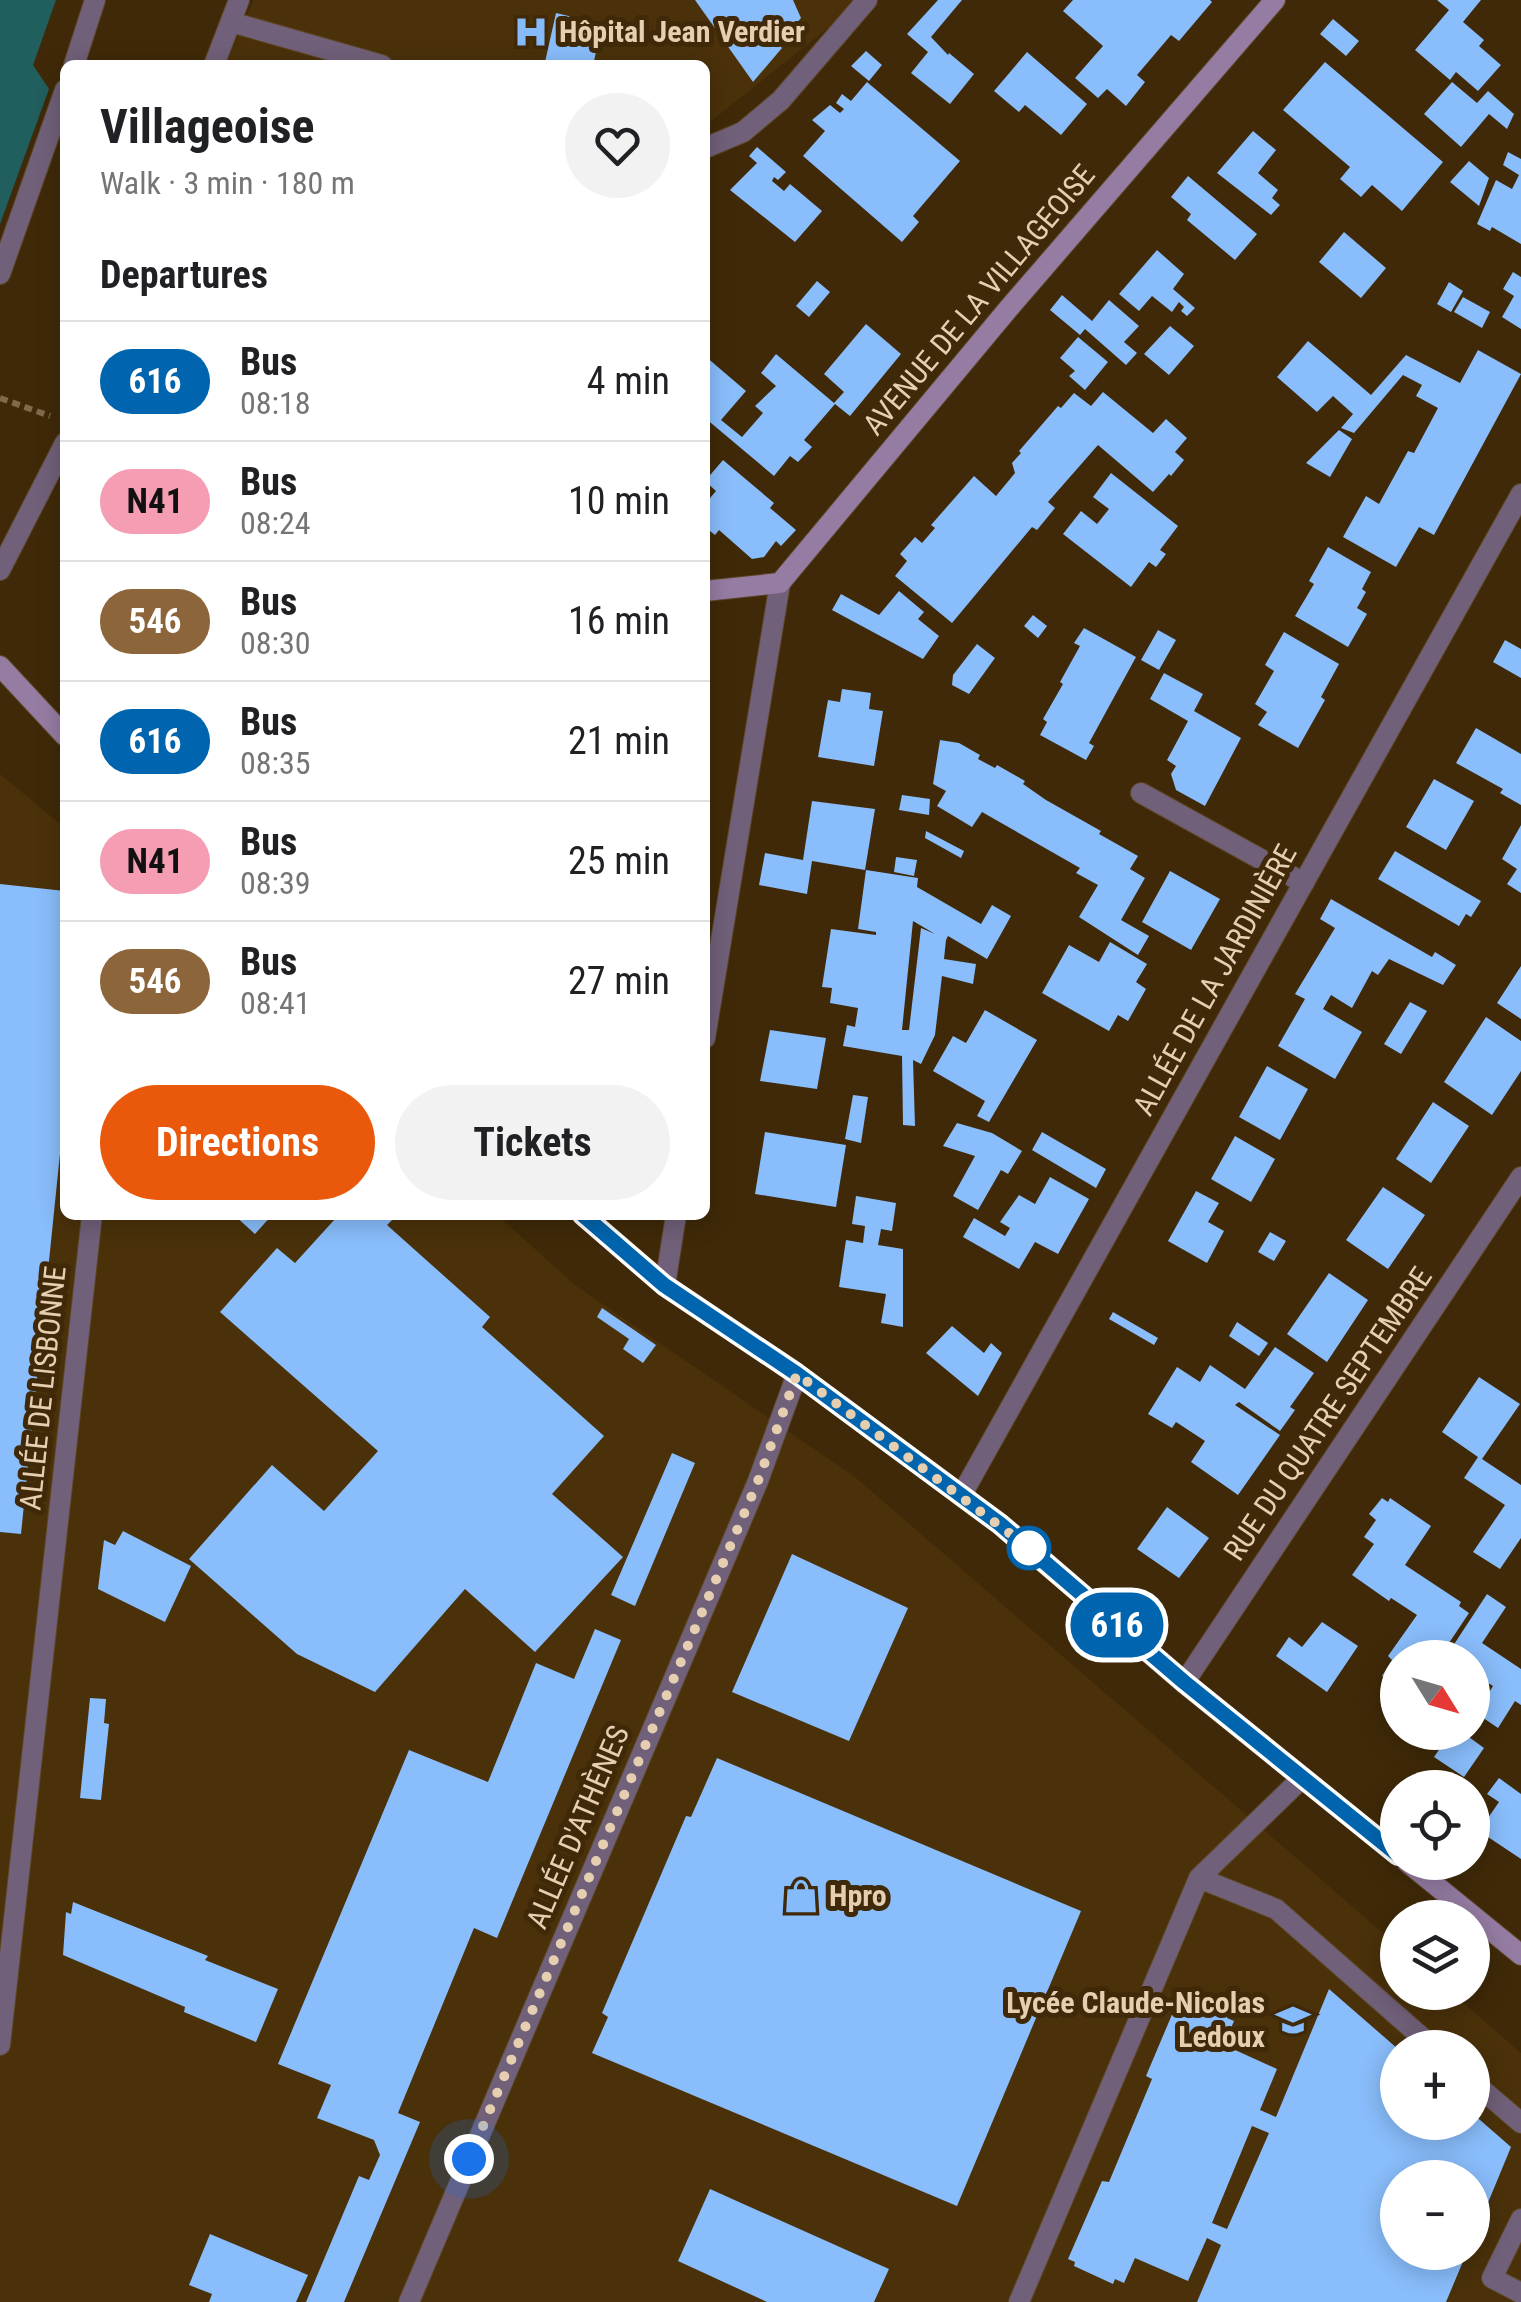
<!DOCTYPE html>
<meta charset="utf-8">
<style>
:root{--surface:#fff;--page:#f2f2f2;--text:#202124;--muted:#757577;--line:#e0e0e0;--accent:#ea580c}
body{margin:0;font-family:"Roboto Condensed",sans-serif;background:var(--page);color:var(--text);height:100vh;display:flex;flex-direction:column;font-size:38px;white-space:nowrap}
*{box-sizing:border-box;margin:0}
p{font-size:32px;color:var(--muted)}
.icon{flex:none;width:55px;height:55px;fill:none;stroke:currentColor;stroke-width:2;stroke-linecap:round;stroke-linejoin:round}
.map{position:relative;flex:1;overflow:hidden}
.drawer{position:absolute;left:60px;top:60px;width:650px;height:1160px;display:flex;flex-direction:column;background:var(--surface);border-radius:15px;box-shadow:0 5px 25px #0003}
.drawer>*{flex:none}
.badge{padding:0 20px;border-radius:32px;font-size:35px;line-height:65px}
.needle{width:65px;rotate:127deg}
.fabs{position:absolute;left:1380px;top:1640px;display:grid;gap:20px}
.fabs a{display:grid;place-items:center;width:110px;height:110px;border-radius:50%;background:var(--surface);box-shadow:0 5px 25px #0003;font-size:50px}
.you{position:absolute;width:50px;height:50px;margin:-25px;border:8px solid #fff;border-radius:50%;background:#1a73e8;box-shadow:0 0 0 15px #1a73e833}
.map>.badge{position:absolute;translate:-50% -50%;box-shadow:0 0 0 5px #fff}
h2{padding:0 40px;font-size:38px;line-height:90px}
.round{display:grid;place-items:center;flex:none;width:105px;height:105px;border-radius:52px;background:var(--page)}
.headline{display:flex;align-items:center;justify-content:space-between;height:170px;padding:0 40px}
h1{font-size:48px;font-weight:700;line-height:75px}
.cta{display:flex;gap:20px;margin-top:auto;padding:20px 40px}
.cta a{flex:1;height:115px;border-radius:60px;background:var(--accent);color:#fff;font-size:40px;font-weight:700;line-height:115px;text-align:center}
.cta a+a{background:var(--page);color:var(--text)}
ul{padding:0;list-style:none}
li{display:flex;align-items:center;gap:30px;height:120px;padding:0 40px;border-top:2px solid var(--line)}
li div{flex:1}
li b{display:block;font-size:38px}
li em{font-style:normal}
li .badge{min-width:110px;font-weight:700;text-align:center}
.map>svg:first-child{display:block}
.built{fill:#4a310a;fill-rule:evenodd}
.water{fill:#205f5d}
.building{fill:#89bdfb;fill-rule:evenodd}
.lines{fill:none;stroke-linecap:round;stroke-linejoin:round}
.lane-casing{stroke:#5d4726;stroke-width:22}
.street-casing{stroke:#5d4726;stroke-width:22}
.secondary-casing{stroke:#5d4726;stroke-width:22}
.path{stroke:#806a4a;stroke-width:6;stroke-dasharray:8 5;stroke-linecap:butt}
.lane{stroke:#706079;stroke-width:20}
.street{stroke:#706079;stroke-width:20}
.secondary{stroke:#957ca3;stroke-width:20}
.line-casing{stroke:#fff;stroke-width:22}
.line{stroke:#0065ae;stroke-width:15}
.walk{stroke:#e6ceb1;stroke-width:10;stroke-dasharray:0 18}
.stop-dot{fill:#fff;stroke:#0065ae;stroke-width:5}
.labels{text-anchor:middle;stroke-width:10;stroke-linejoin:round;paint-order:stroke}
.poi-label{font-size:30px;font-weight:bold;fill:#e6ceb1;stroke:#3f2908;text-anchor:start}
.street-label{font-size:30px;fill:#e6ceb1;stroke:#3f2908}
</style>
<div class="map">
<svg width="1521" height="2302" viewBox="0 0 1521 2302">
<rect width="100%" height="100%" fill="#3f2908"/>
<path class="built" d="M254 0H863L705 126V65H225Z
M0 774 65 828V1215H497L575 1285 855 1477 1397 1945 1398 1992 1452 1993 1521 2053V2302H0ZM1398 2048H1472V2122H1398ZM1398 2178H1472V2252H1398Z"/>
<path class="water" d="M0 0H56L33 65 49 89 0 224Z"/>
<path class="building" d="M695 0H793L801 18 778 44 782 48 753 82Z
M938 0H962L931 37 948 55 949 53 974 74 950 104 911 73 928 52 907 34Z
M1073 0H1210L1212 2 1179 41 1171 35 1137 75 1145 82 1126 106 1107 89 1098 98 1075 78 1103 46 1063 11Z
M1437 0H1481L1463 22 1484 40 1479 46 1501 65 1478 91 1456 72 1450 80 1415 50 1449 10Z
M556 13 602 24 594 61 605 65H553L545 62Z
M1333 19 1359 41 1346 56 1320 34Z
M866 51 882 65 869 81 851 66Z
M1027 52 1087 104 1061 135 1025 105 1019 112 994 91Z
M1325 62 1443 162 1402 211 1372 185 1361 197 1340 179 1350 167 1283 110Z
M867 82 960 161 913 216 919 222 902 242 803 156 825 131 812 120 830 105 840 113 844 109 836 103 842 94 851 101Z
M1452 82 1477 103 1488 91 1514 114 1507 129 1489 114 1461 147 1424 114Z
M1253 131 1276 150 1258 173 1278 190 1272 198 1280 205 1271 215 1217 173Z
M757 147 786 172 778 180 774 177 772 181 784 191 790 184 822 211 795 242 730 190 757 163 749 156Z
M1508 152 1521 159V244L1492 227 1490 231 1477 224 1496 180 1512 189 1519 175 1503 165Z
M1469 161 1489 178 1479 206 1450 182Z
M1188 176 1257 234 1235 260 1187 220 1191 214 1171 197Z
M1344 232 1386 268 1361 298 1319 262Z
M1157 250 1184 274 1173 289 1195 308 1187 316 1181 311 1184 307 1179 302 1172 312 1152 296 1139 311 1119 294Z
M1513 272 1521 277V329L1502 317 1514 296 1503 289Z
M817 281 830 292 809 317 796 306Z
M1449 282 1463 291 1451 312 1437 304Z
M1062 295 1092 321 1109 300 1139 326 1124 342 1137 353 1126 365 1085 329 1080 335 1050 310Z
M1463 297 1490 312 1482 328 1454 312Z
M866 324 901 354 850 416 835 404 804 440 812 447 798 462 790 456 774 476 705 418V356L746 391 721 420 742 437 763 413 755 406 776 386 761 373 776 354 834 403 844 392 824 374Z
M1170 326 1194 346 1169 375 1144 354Z
M1078 337 1108 362 1085 390 1069 376 1075 371 1060 358Z
M1308 341 1371 395 1406 355 1460 383 1478 350 1521 374 1434 535 1419 527 1396 567 1343 537 1366 496 1379 504 1408 451 1414 453 1438 408 1416 396 1422 385 1403 375 1354 433 1341 428 1353 414 1333 396 1317 412 1277 377Z
M1103 392 1153 433 1166 419 1187 438 1175 452 1184 460 1171 476 1169 474 1153 492 1098 445 1048 502 1055 508 1037 530 1032 527 952 623 895 576 907 561 900 554 915 537 922 543 935 528 931 525 974 476 996 496 1015 473 1012 463 1021 453 1019 451 1058 406 1061 408 1074 393 1091 406Z
M1339 430 1352 439 1330 477 1306 463Z
M723 460 774 503 770 508 796 530 781 546 776 541 764 557 752 559 719 530 715 535 705 527V504L716 491 705 481Z
M1111 473 1178 526 1160 550 1166 554 1156 567 1149 562 1131 587 1063 534 1081 511 1097 524 1109 509 1093 497Z
M1328 547 1371 572 1362 589 1366 592 1357 608 1367 614 1348 647 1295 616 1314 584 1309 581Z
M899 591 924 612 918 619 939 636 923 659 832 610 841 594 879 615Z
M1033 615 1047 626 1038 638 1024 626Z
M1084 628 1136 657 1089 743 1094 746 1086 760 1040 735 1047 722 1043 719 1063 684 1060 682 1080 646 1074 643Z
M1158 630 1176 640 1159 670 1141 660Z
M1284 632 1339 664 1321 697 1325 700 1298 748 1258 725 1267 712 1255 704 1274 671 1265 665Z
M1505 640 1521 649V678L1493 662Z
M977 644 995 658 969 694 952 685 953 675Z
M1164 673 1203 694 1194 711 1241 738 1205 806 1176 790 1171 774 1176 766 1167 760 1188 721 1150 699Z
M842 689 871 693 869 709 883 711 874 766 818 757 828 700 840 702Z
M1476 728 1521 754V805L1500 793 1503 789 1456 763Z
M940 740 959 743 980 755 978 759 995 768 997 765 1025 781 1023 784 1046 800 1101 831 1099 834 1138 856 1130 869 1145 878 1121 920 1149 936 1138 955 1079 917 1098 885 1076 873 1080 868 982 812 972 827 937 806 946 791 933 784Z
M1434 779 1474 801 1446 850 1406 827Z
M902 795 930 799 929 815 899 810Z
M812 801 875 809 865 870 812 861 807 894 759 885 765 853 803 860Z
M1521 825V893L1507 884 1517 869 1502 859Z
M926 831 964 851 961 858 925 838Z
M1395 851 1481 901 1471 917 1466 914 1459 926 1378 879Z
M896 857 917 860 914 876 894 872Z
M866 870 918 878 917 887 981 924 992 905 1011 916 987 959 948 936 946 940 944 959 976 964 973 984 942 976 935 1035 921 1064 913 1060 915 1126 903 1125 902 1056 843 1046 847 1025 855 1027 858 1008 830 1003 832 988 822 987 831 929 876 935V932L858 929ZM913 921 935 934 921 928 909 1030H902Z
M1170 871 1220 899 1191 950 1142 922Z
M0 884 65 891V1105L21 1534 0 1532Z
M1331 899 1432 957 1435 952 1456 965 1443 985 1389 959 1378 975 1372 971 1352 1008 1331 995 1323 1009 1362 1032 1335 1079 1278 1046 1305 999 1295 994 1335 928 1320 919Z
M1110 942 1147 964 1136 982 1146 989 1128 1021 1118 1015 1109 1031 1042 993 1069 945 1099 962Z
M1521 966V1019L1497 1003Z
M1410 1002 1427 1011 1401 1054 1384 1044Z
M985 1010 1037 1040 989 1122 977 1116 985 1101 933 1071 953 1036 966 1043Z
M1486 1017 1521 1041V1071L1492 1115 1444 1082Z
M770 1030 826 1038 817 1089 760 1081Z
M1267 1066 1308 1089 1280 1140 1239 1117Z
M853 1095 868 1097 861 1143 845 1139Z
M1433 1102 1469 1126 1431 1183 1396 1159Z
M957 1123 992 1133 1022 1151 1008 1174 1001 1170 978 1210 953 1196 975 1156 943 1146Z
M765 1132 846 1145 836 1207 755 1194Z
M1042 1132 1106 1169 1096 1188 1032 1150Z
M1235 1136 1275 1159 1251 1202 1211 1179Z
M1050 1177 1089 1199 1058 1254 1035 1242 1019 1269 963 1237 974 1218 1005 1236 1010 1228 1000 1222 1019 1195 1035 1204Z
M1383 1187 1425 1215 1388 1269 1346 1240Z
M1196 1191 1219 1203 1208 1222 1224 1231 1207 1263 1168 1241Z
M856 1196 896 1203 892 1231 881 1229 878 1245 903 1249V1327L881 1323 886 1294 839 1287 846 1240 863 1243 865 1226 852 1224Z
M234 1215H272L255 1234Z
M331 1215H397L387 1225 490 1317 482 1327 604 1436 552 1494 623 1557 535 1652 465 1589 375 1692 297 1654 189 1559 272 1465 324 1511 378 1451 220 1312 277 1248 295 1263 335 1219Z
M1270 1232 1286 1241 1274 1261 1258 1252Z
M1329 1273 1368 1300 1327 1362 1287 1334Z
M602 1308 656 1345 643 1363 623 1349 629 1339 597 1317Z
M1113 1312 1158 1338 1154 1345 1109 1319Z
M1237 1322 1268 1343 1259 1356 1229 1336Z
M952 1326 984 1353 991 1343 1002 1353 978 1396 926 1353Z
M1275 1347 1314 1373 1290 1407 1295 1410 1280 1431 1239 1402 1235 1405 1280 1435 1238 1495 1191 1462 1205 1441 1176 1422 1172 1428 1148 1414 1177 1367 1200 1382 1210 1365 1245 1389Z
M1479 1377 1520 1404 1482 1459 1521 1485V1538L1500 1569 1473 1552 1505 1505 1464 1478 1478 1457 1442 1432Z
M672 1453 695 1463 635 1606 611 1595Z
M1382 1498 1388 1502 1390 1498 1431 1526 1405 1565 1461 1602 1459 1606 1469 1613 1439 1658H1398V1686L1382 1676 1392 1660 1388 1656 1417 1615 1391 1598 1389 1601 1352 1575 1374 1544 1364 1537 1376 1520 1369 1514Z
M1167 1507 1209 1538 1179 1578 1137 1549Z
M123 1531 191 1566 165 1622 98 1589 104 1540 115 1545Z
M792 1554 908 1608 849 1741 732 1692Z
M1487 1594 1506 1607 1482 1643 1521 1669V1705L1515 1701 1498 1728 1476 1713 1493 1686 1472 1673V1658L1447 1655Z
M1322 1622 1358 1646 1327 1692 1276 1656 1289 1637 1302 1647Z
M595 1629 621 1640 497 1938 474 1928 398 2113 420 2122 344 2302H306L359 2176 369 2180 380 2155 374 2140 317 2118 331 2085 278 2064 409 1750 488 1782 536 1663 574 1679Z
M90 1698 106 1699 104 1723 109 1724 101 1800 80 1798Z
M1433 1732H1462L1484 1748 1464 1777 1434 1757 1445 1741Z
M717 1758 1081 1911 957 2206 592 2053 608 2017 602 2013 686 1816 691 1817Z
M1499 1778 1521 1794V1859L1479 1831 1499 1802 1487 1794Z
M73 1902 208 1956 205 1960 278 1989 256 2042 184 2012 185 2007 63 1955 66 1912 71 1914Z
M1329 1989 1398 2049V2122H1472V2113L1511 2147 1473 2239 1472 2178H1398V2252H1467L1446 2302H1197L1221 2245 1207 2238 1188 2281 1135 2258 1124 2283 1115 2279 1113 2284 1074 2266 1075 2262 1068 2259 1102 2181 1109 2182 1152 2079 1146 2076 1179 1998 1186 2000 1189 1996 1228 2013 1227 2018 1234 2021 1224 2045 1277 2069 1260 2110 1276 2117ZM1252 2126 1269 2133 1227 2229 1212 2223Z
M710 2189 889 2269 874 2302H767L678 2261Z
M210 2234 308 2275 296 2302H209L212 2294 189 2285Z"/>
<g class="lines">
<g class="lane-casing">
<path id="lane" d="M231 22 382 65
M74 65 95 0
M214 65 239 0
M705 148 743 132 781 100 867 0
M0 274 65 90
M0 570 65 443
M1199 1878 1276 1909 1434 2048
M1472 2081 1521 2123
M1521 2219 1492 2278 1521 2293
M1019 2302 1199 1878 1302 1778"/>
</g>
<g class="street-casing">
<path id="street" d="M1141 793 1304 883
M705 1038 780 583
M665 1285 676 1215
M961 1496 1521 494
M1184 1683 1521 1177
M0 2045 92 1215
M409 2302 758 1481 797 1374"/>
</g>
<g class="secondary-casing">
<path id="secondary" d="M705 591 780 583 1009 308 1275 0
M0 666 65 736
M583 1215 665 1285 797 1374 1000 1524 1184 1683 1398 1855
M1407 1862 1521 1955"/>
</g>
<path class="path" d="M0 398 50 416"/>
<use href="#lane" class="lane"/>
<use href="#street" class="street"/>
<use href="#secondary" class="secondary"/>
</g>
<g class="lines">
<g class="line-casing">
<path id="line" d="M583 1215 664 1285 797 1374 1000 1524 1184 1682 1398 1855"/>
</g>
<use href="#line" class="line"/>
<path class="walk" d="M469 2159 758 1481 797 1374 1029 1548"/>
</g>
<defs>
<g id="hospital-bare" transform="scale(2.7)"><path d="M-5-5h3v3.5h4V-5h3V5h-3V1.5h-4V5h-3Z" fill="#85bbfb" stroke="#3f2908" stroke-width="2.5" paint-order="stroke"/></g>
<g id="shop-bare" transform="scale(2.7)"><path d="M-5-2.5h2.3a2.7 3.5 0 0 1 5.4 0H5L5.5 6h-11ZM-1.5-2.5h3a1.5 2.3 0 0 0-3 0Z" fill="#85bbfb" stroke="#3f2908" stroke-width="2.5" paint-order="stroke"/></g>
<g id="school-bare" transform="scale(2.7)"><path d="M0-5L7-2L0 1L-7-2ZM-4 1L0 2.5L4 1V4Q0 6-4 4Z" fill="#85bbfb" stroke="#3f2908" stroke-width="2.5" paint-order="stroke"/></g>
</defs>
<g fill-rule="evenodd">
<use href="#hospital-bare" x="531" y="32"/>
<use href="#shop-bare" x="801" y="1896"/>
<use href="#school-bare" x="1293" y="2020"/>
</g>
<circle class="stop-dot" cx="1029" cy="1548" r="20"/>
<g class="labels">
<g class="poi-label">
<text x="559" y="42">Hôpital Jean Verdier</text>
<text x="829" y="1906">Hpro</text>
<text x="1265" y="2013" text-anchor="end">Lycée Claude-Nicolas<tspan x="1265" dy="34">Ledoux</tspan></text>
</g>
<g class="street-label">
<text transform="translate(979 300) rotate(-50)" y="10">AVENUE DE LA VILLAGEOISE</text>
<text transform="translate(1215 980) rotate(-61)" y="10">ALLÉE DE LA JARDINIÈRE</text>
<text transform="translate(43 1388) rotate(-84)" y="10">ALLÉE DE LISBONNE</text>
<text transform="translate(1328 1414) rotate(-56)" y="10">RUE DU QUATRE SEPTEMBRE</text>
<text transform="translate(578 1827) rotate(-67)" y="10">ALLÉE D'ATHÈNES</text>
</g>
</g>
</svg>
<div class="fabs">
<a><svg class="needle" viewBox="-14 -14 28 28"><path d="M0-13l5 13h-10z" fill="#e53935"/><path d="M0 13l5-13h-10z" fill="#757577"/></svg></a>
<a><svg class="icon" aria-label="locate" viewBox="0 0 24 24"><circle cx="12" cy="12" r="6"/><path d="M12 2v4M12 18v4M2 12h4M18 12h4"/></svg></a>
<a><svg class="icon" aria-label="layers" viewBox="0 0 24 24"><path d="M12 4l9 5-9 5-9-5zM3 14l9 5 9-5"/></svg></a>
<a>+</a>
<a>−</a>
</div>
<div class="you" style="left:469px;top:2159px"></div>
<b class="badge" style="left:1117px;top:1625px;background:#0065ae;color:#fff">616</b>
<section class="drawer">
<div class="headline"><div><h1>Villageoise</h1><p>Walk · 3 min · 180 m</p></div><a class="round"><svg class="icon" aria-label="heart" viewBox="0 0 24 24"><path d="M12 20l-8-8c-3-5 5-10 8-4 3-6 11-1 8 4z"/></svg></a></div>
<h2>Departures</h2>
<ul>
<li><span class="badge" style="background:#0065ae;color:#fff">616</span><div><b>Bus</b><p>08:18</p></div><em>4 min</em></li>
<li><span class="badge" style="background:#f59eb3;color:#111">N41</span><div><b>Bus</b><p>08:24</p></div><em>10 min</em></li>
<li><span class="badge" style="background:#8d653a;color:#fff">546</span><div><b>Bus</b><p>08:30</p></div><em>16 min</em></li>
<li><span class="badge" style="background:#0065ae;color:#fff">616</span><div><b>Bus</b><p>08:35</p></div><em>21 min</em></li>
<li><span class="badge" style="background:#f59eb3;color:#111">N41</span><div><b>Bus</b><p>08:39</p></div><em>25 min</em></li>
<li><span class="badge" style="background:#8d653a;color:#fff">546</span><div><b>Bus</b><p>08:41</p></div><em>27 min</em></li>
</ul>
<div class="cta"><a>Directions</a><a>Tickets</a></div>
</section>
</div>
